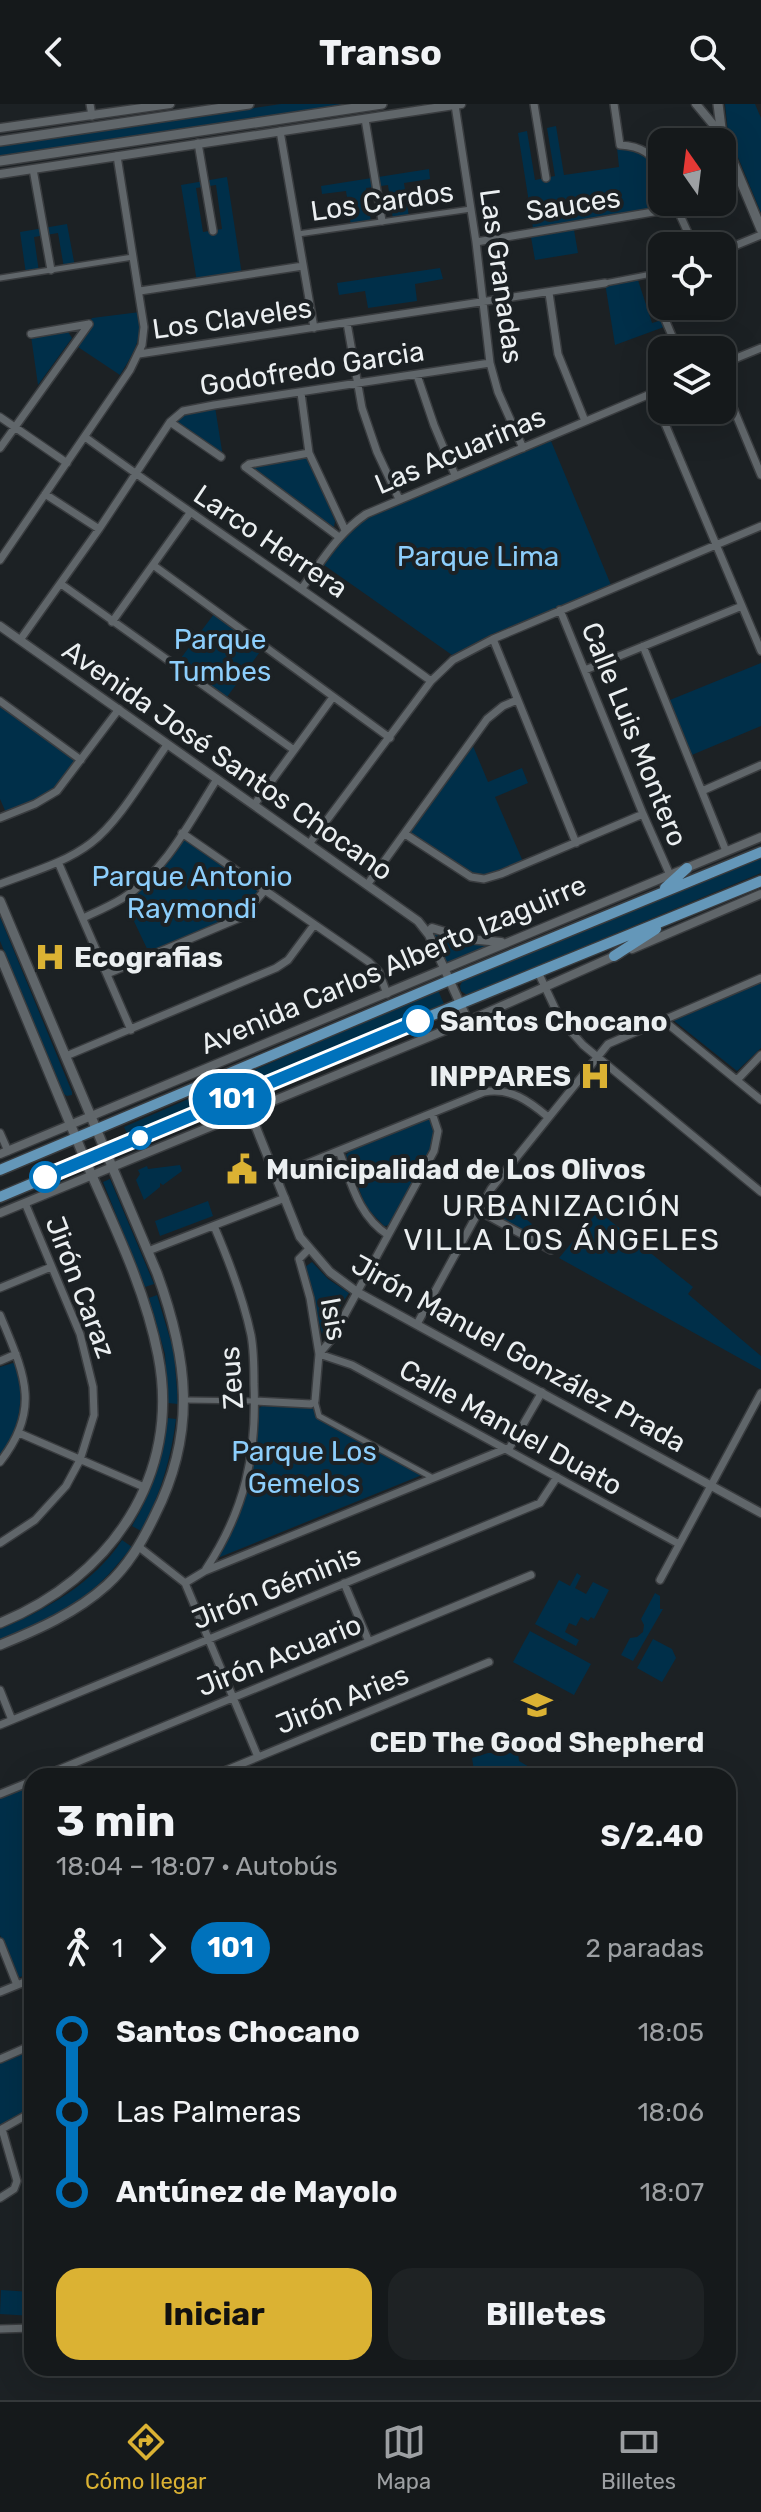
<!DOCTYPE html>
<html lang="es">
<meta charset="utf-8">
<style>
:root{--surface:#15191b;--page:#1e2224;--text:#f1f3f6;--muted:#9da0a3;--line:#34383a;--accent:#dbb233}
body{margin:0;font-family:Rubik,sans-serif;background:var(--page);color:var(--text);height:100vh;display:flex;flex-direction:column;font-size:30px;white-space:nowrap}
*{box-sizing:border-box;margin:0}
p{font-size:26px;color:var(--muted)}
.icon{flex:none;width:44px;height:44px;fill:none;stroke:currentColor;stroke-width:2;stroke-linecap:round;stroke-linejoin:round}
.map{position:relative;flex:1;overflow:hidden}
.details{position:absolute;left:24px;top:1664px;width:712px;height:608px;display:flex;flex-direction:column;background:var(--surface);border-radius:24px;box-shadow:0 8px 32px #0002,0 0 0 2px var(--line)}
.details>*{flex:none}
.badge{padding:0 16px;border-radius:26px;font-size:28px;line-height:52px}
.needle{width:52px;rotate:346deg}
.controls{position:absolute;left:648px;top:24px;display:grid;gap:16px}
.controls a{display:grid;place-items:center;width:88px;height:88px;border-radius:16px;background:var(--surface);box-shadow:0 8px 32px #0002,0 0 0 2px var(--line);font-size:40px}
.map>.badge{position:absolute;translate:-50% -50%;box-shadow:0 0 0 4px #fff}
.legs{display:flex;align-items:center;gap:12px;height:88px;padding:0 32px;font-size:26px}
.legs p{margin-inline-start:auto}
.overview{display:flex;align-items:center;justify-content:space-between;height:136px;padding:0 32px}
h1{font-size:44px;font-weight:700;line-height:60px}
.primary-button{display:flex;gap:16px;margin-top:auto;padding:16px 32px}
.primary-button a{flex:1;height:92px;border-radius:24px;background:var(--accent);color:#111;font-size:32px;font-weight:700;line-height:92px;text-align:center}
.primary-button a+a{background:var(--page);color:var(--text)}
ul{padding:0 32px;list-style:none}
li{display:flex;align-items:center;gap:28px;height:80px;font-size:30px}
li i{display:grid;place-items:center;width:12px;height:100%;margin:0 10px;background:currentColor}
li i::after{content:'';width:20px;height:20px;margin:-10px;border:6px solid;border-radius:50%;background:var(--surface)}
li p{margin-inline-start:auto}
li:first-child i{background:linear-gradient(#0000 50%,currentColor 0)}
li:last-child i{background:linear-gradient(currentColor 50%,#0000 0)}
header{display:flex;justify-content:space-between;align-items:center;height:104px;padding:0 32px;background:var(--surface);font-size:36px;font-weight:700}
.dock{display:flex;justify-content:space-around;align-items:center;height:112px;border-top:2px solid var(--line);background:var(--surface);font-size:22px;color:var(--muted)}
.dock a{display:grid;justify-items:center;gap:4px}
.dock .selected{color:var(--accent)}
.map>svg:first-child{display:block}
.green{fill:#002f49;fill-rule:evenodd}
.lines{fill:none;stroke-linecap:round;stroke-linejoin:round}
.pedestrian-casing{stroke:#393c3f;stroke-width:8}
.minor-casing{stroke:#393c3f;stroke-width:10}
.tertiary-casing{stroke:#393c3f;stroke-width:11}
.secondary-casing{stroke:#393c3f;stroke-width:12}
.primary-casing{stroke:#393c3f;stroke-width:13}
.pedestrian{stroke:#60666a;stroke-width:5}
.minor{stroke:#60666a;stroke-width:7}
.tertiary{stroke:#60666a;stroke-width:8}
.secondary{stroke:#60666a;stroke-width:9}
.primary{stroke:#6497b9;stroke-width:10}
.line-1-casing{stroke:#fff;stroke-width:18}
.line-1{stroke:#0072bc;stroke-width:12}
.stop-1-dot{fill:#fff;stroke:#0072bc;stroke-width:4}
.labels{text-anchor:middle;stroke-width:8;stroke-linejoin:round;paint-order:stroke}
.street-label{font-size:28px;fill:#ebeff1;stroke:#1c2124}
.park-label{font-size:28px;fill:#8ccefc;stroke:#1c2124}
.poi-label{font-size:28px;font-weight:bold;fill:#ebeff1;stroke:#1c2124;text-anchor:start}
.stop-label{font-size:28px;font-weight:bold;fill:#ebeff1;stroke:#1c2124;text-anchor:start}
.neighbourhood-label{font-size:30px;letter-spacing:2px;fill:#ebeff1;stroke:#1c2124}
</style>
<header><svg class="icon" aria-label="back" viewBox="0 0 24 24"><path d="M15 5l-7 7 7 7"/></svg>Transo<svg class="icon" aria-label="search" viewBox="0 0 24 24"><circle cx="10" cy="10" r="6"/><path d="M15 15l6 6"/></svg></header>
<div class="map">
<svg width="761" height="2296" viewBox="0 0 761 2296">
<rect width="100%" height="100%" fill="#1c2124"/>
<path class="green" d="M281 0H350L0 53V42Z
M725 0H755L761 14V109L728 29Z
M556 22 564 71 619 63 617 44 624 42 648 52 662 78V98H671L670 103 533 124 518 29 527 27 535 76 555 72 547 24Z
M429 65 430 75 404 79 409 113 393 115 388 81 366 84 371 118 351 121 346 87 322 90 321 82Z
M227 73 242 171 197 178 181 81ZM216 81 222 125 203 128 196 84Z
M67 120 75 163 64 164 58 129 34 133 39 168 26 170 20 128Z
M574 126 578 149 535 156 531 133Z
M440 164 443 175 415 180 417 197 368 204 365 187 339 191 337 179Z
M637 173 652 219 662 216 664 223 615 241 605 179Z
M140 208C143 234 133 250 120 271L75 241 92 214Z
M67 226 72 234 38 281 31 232Z
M215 303 223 353 172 318 183 309Z
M551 337 611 481 490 531 452 551 324 461 343 435 368 413Z
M304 353 309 356 335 417 334 423 291 395 253 365 255 362Z
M214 510 262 545 227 593 178 558Z
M761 559V622L687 653 665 598Z
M0 597 81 656 62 683 7 711 0 695Z
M470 640 473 642 488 678 522 664 528 679 495 693 524 760 474 774 405 730Z
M182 729 265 786 249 808 150 851 123 794 143 778Z
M761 754V769L467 891 461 887 460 882 463 876Z
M0 813 72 988V991L67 992 64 990 0 837Z
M433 829 456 836 494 842 449 859 445 857Z
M761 878V944L737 967 673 916Z
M438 886 444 900 129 1033 124 1023Z
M428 1015 431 1017 434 1029 430 1049 390 1121 384 1122 366 1103 346 1051 350 1047Z
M180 1061 182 1067 163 1081 160 1079V1083L144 1096 136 1076 140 1070 138 1066 147 1062 148 1065Z
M110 1075 154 1180 145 1183 103 1078Z
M494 1089 532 1120 525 1128 487 1106V1102Z
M208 1097 213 1112 160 1132 155 1117Z
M598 1107 693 1183 688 1190 761 1252V1266L559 1154Z
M312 1158 328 1175 349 1189 322 1230 305 1163Z
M157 1191 174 1248 178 1300 168 1299 165 1250 149 1194Z
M13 1259 17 1261C24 1294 21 1324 0 1352V1263Z
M262 1302 314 1303 318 1312 422 1371 220 1453 218 1452C242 1406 255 1356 258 1305Z
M167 1314 176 1315C171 1355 160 1392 141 1427L132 1422C152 1389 162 1353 167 1314Z
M122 1436 132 1443C120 1457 108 1473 93 1485 66 1508 33 1523 0 1536V1525C46 1506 94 1479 122 1436Z
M577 1469 581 1472 575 1484 586 1490 593 1478 609 1486 594 1515 591 1513 588 1517 581 1513 576 1522 569 1519 565 1528 579 1536 576 1542 535 1520 559 1476 570 1482Z
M655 1489 660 1492V1505H663L633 1557 621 1551 630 1534 637 1533 643 1528 644 1521 641 1515Z
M530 1527 591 1560 574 1591 513 1558Z
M653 1535 672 1545 676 1554 662 1578 637 1564Z
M488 1649H518L519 1657 531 1664 530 1672H475L472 1654Z
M32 1680V1868L18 1874 0 1831V1694Z
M32 1946V2004L0 2021V1959Z
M1 2186 32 2188V2212L0 2210Z"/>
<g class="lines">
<g class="pedestrian-casing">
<path id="pedestrian" d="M298 130 471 105
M0 174 133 153
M605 179 662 168
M185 1296 255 1297
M315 1297 319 1312 433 1374"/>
</g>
<g class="minor-casing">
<path id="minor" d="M90 0 92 12
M534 0 546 74
M614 0 620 41C641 42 654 50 662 69
M455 1 476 138 490 259 498 288 523 344
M365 15 382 117
M280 27 314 224
M198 39 213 127
M33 65 51 166
M674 98 694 142
M476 138 677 104
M722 147 761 131
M140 187 303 162
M549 189 558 250 585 317
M664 213 678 246
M347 219 362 304 377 348 399 395
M31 230 89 220
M139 250 605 179
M722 260 761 244
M417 271 434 321 455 371
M722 277 761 371
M301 289 309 349 345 426
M652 289 761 547
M0 313 67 359
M170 318 221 353
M85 333C199 416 317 494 431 577
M0 344 89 220
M309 349 249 360 245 363 339 433
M45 390 99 425
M0 456 130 266 142 241 144 223 117 52
M153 461 390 634
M61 480 294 646
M302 484C322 457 338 429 366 410L662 285
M560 506 643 710 670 771
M112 518 190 409
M493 535 576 739
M20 536 99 425 170 318 183 307 214 301 490 259
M643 542 726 747
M585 566 742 502
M0 597 81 656
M702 687 761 661
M254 701 333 593
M0 714 35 700 57 687 119 605
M182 729 369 858 379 868 387 890
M405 730 471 773 484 775 501 770 643 710
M309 740 431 577 453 556 493 535 761 422
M58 758 131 926
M0 780C31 768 65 759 91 739 119 718 146 670 167 641
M367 781 487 615 503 602 517 596
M83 814C96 808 110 802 123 794 165 768 191 716 217 675
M538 868 560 915 583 941 761 1088
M107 870 242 813 265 786
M663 916 761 996
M66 952 276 864 288 856 314 821
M737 976 761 951
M432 1009 438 1027 434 1047 331 1236 319 1250 352 1261 679 1440
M0 1029 8 1047
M339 1047C351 1078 358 1112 388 1131
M276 1072 484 988C510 983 529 997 548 1013
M479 1107 551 1146
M148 1147 285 1094
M0 1184 51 1163
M0 1211C23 1267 43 1304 0 1358
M417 1220 491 1085 608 940 761 874
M0 1257 16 1250
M255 1297 311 1300 315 1297 319 1250 310 1194 299 1155 309 1145
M19 1329 144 1383
M0 1439 35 1416 66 1382 80 1356 94 1311 93 1283 80 1230 25 1099
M139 1443 185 1479 258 1653
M206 1465C245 1406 257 1350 254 1280 254 1264 254 1247 251 1231 243 1193 229 1157 214 1122
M660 1476 761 1289
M185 1479 205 1467 510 1343 542 1288
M344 1479 369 1538
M0 1586 12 1616
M0 1621 540 1399 557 1373
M43 1672 531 1471
M212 1672 489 1558
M0 1690 32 1677
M0 1838 17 1881
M0 1888 32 1875
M0 1955 32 1941
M0 2026 32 2008
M0 2094 14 2085 17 2077 2 2025
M0 2225 32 2224"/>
</g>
<g class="tertiary-casing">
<path id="tertiary" d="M696 0 721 30
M0 24 170 0
M0 70 461 0
M0 522 418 817 429 831 468 917
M428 829 432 824 468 835 501 838
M632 845 761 790
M243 991 300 1133 330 1168 357 1188 761 1409
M0 1050 761 733
M0 1109 468 917 619 850"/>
</g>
<g class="secondary-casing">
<path id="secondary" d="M718 0 722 32 761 125
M0 37 249 0
M0 57 382 0
M0 797 157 1169C188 1254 197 1328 155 1411 142 1438 128 1462 107 1481 76 1509 37 1526 0 1541
M0 851C29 920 57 989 86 1058 113 1120 145 1184 158 1251 182 1372 110 1474 0 1519"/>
</g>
<g class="primary-casing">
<path id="primary" d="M665 784 687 764
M614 852 656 825
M0 1066 450 876 761 748
M0 1093 418 917 761 777"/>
</g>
<use href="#pedestrian" class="pedestrian"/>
<use href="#minor" class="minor"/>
<use href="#tertiary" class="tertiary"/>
<use href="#secondary" class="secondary"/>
<use href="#primary" class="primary"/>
</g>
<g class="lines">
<g class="line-1-casing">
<path id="line-1" d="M45 1073 418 917"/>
</g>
<use href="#line-1" class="line-1"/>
</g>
<defs>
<g id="hospital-bare" transform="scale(2.4)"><path d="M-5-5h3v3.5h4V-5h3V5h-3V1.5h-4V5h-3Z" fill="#dbb233" stroke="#1c2124" stroke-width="2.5" paint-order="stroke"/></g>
<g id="civic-bare" transform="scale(2.4)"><path d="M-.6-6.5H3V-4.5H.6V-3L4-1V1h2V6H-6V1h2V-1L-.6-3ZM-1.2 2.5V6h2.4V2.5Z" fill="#dbb233" stroke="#1c2124" stroke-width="2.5" paint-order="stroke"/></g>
<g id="school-bare" transform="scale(2.4)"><path d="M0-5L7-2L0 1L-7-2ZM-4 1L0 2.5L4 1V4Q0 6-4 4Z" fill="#dbb233" stroke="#1c2124" stroke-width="2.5" paint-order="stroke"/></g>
</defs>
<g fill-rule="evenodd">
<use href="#hospital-bare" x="50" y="853"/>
<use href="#hospital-bare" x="595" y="972"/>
<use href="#civic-bare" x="242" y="1065"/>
<use href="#school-bare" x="537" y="1601"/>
</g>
<g class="stop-1-dot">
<circle cx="418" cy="917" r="14"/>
<circle cx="140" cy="1034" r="10"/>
<circle cx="45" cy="1073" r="14"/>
</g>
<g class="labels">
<g class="street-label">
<text transform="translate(382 97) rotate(-8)" y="10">Los Cardos</text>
<text transform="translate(573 100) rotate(-9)" y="10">Sauces</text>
<text transform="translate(502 172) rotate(82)" y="10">Las Granadas</text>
<text transform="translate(232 214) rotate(-8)" y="10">Los Claveles</text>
<text transform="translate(312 264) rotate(-9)" y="10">Godofredo Garcia</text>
<text transform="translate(460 346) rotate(-23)" y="10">Las Acuarinas</text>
<text transform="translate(271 437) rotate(34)" y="10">Larco Herrera</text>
<text transform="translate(635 630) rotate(68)" y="10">Calle Luis Montero</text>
<text transform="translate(228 656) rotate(35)" y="10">Avenida José Santos Chocano</text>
<text transform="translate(393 860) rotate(-23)" y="10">Avenida Carlos Alberto Izaguirre</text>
<text transform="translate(81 1183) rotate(69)" y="10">Jirón Caraz</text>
<text transform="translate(334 1215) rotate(80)" y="10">Isis</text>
<text transform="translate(519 1249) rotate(29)" y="10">Jirón Manuel González Prada</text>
<text transform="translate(231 1274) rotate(-94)" y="10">Zeus</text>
<text transform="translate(511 1323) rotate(29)" y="10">Calle Manuel Duato</text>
<text transform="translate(276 1483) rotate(-22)" y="10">Jirón Géminis</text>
<text transform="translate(279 1551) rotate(-22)" y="10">Jirón Acuario</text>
<text transform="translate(342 1595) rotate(-22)" y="10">Jirón Aries</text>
</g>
<g class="park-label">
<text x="478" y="462">Parque Lima</text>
<text x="220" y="545">Parque<tspan x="220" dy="32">Tumbes</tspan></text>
<text x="192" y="782">Parque Antonio<tspan x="192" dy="32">Raymondi</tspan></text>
<text x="304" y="1357">Parque Los<tspan x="304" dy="32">Gemelos</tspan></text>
</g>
<g class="poi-label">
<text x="74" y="863">Ecografias</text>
<text x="571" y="982" text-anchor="end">INPPARES</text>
<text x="266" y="1075">Municipalidad de Los Olivos</text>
<text x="537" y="1648" text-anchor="middle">CED The Good Shepherd</text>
</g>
<g class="stop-label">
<text x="440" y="927">Santos Chocano</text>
</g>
<g class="neighbourhood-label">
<text x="562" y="1112">URBANIZACIÓN<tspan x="562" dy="34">VILLA LOS ÁNGELES</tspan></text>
</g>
</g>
</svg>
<div class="controls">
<a><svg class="needle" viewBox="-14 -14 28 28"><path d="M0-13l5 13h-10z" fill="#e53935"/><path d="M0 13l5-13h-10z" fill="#9da0a3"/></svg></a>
<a><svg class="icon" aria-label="locate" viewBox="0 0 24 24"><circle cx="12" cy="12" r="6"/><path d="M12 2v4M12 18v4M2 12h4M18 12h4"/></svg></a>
<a><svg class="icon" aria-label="layers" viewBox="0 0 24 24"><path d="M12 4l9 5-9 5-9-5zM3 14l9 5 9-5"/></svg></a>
</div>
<b class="badge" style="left:232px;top:995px;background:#0072bc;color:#fff">101</b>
<section class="details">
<div class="overview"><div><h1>3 min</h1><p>18:04 – 18:07 · Autobús</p></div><b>S/2.40</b></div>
<div class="legs"><svg class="icon" aria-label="walk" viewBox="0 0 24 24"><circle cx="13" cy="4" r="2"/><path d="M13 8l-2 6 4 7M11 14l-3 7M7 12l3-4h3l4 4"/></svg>1<svg class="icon" aria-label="forward" viewBox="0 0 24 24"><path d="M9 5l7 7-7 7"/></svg><b class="badge" style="background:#0072bc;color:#fff">101</b><p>2 paradas</p></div>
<ul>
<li><i style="color:#0072bc"></i><b>Santos Chocano</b><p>18:05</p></li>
<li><i style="color:#0072bc"></i><span>Las Palmeras</span><p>18:06</p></li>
<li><i style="color:#0072bc"></i><b>Antúnez de Mayolo</b><p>18:07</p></li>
</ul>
<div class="primary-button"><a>Iniciar</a><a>Billetes</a></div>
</section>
</div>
<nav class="dock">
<a class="selected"><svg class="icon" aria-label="directions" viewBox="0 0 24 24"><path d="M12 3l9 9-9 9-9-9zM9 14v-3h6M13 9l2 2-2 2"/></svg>Cómo llegar</a>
<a><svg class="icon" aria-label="map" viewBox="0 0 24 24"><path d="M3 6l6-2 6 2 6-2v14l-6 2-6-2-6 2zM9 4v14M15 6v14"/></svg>Mapa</a>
<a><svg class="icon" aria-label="tickets" viewBox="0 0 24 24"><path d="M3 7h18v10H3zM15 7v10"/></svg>Billetes</a>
</nav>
